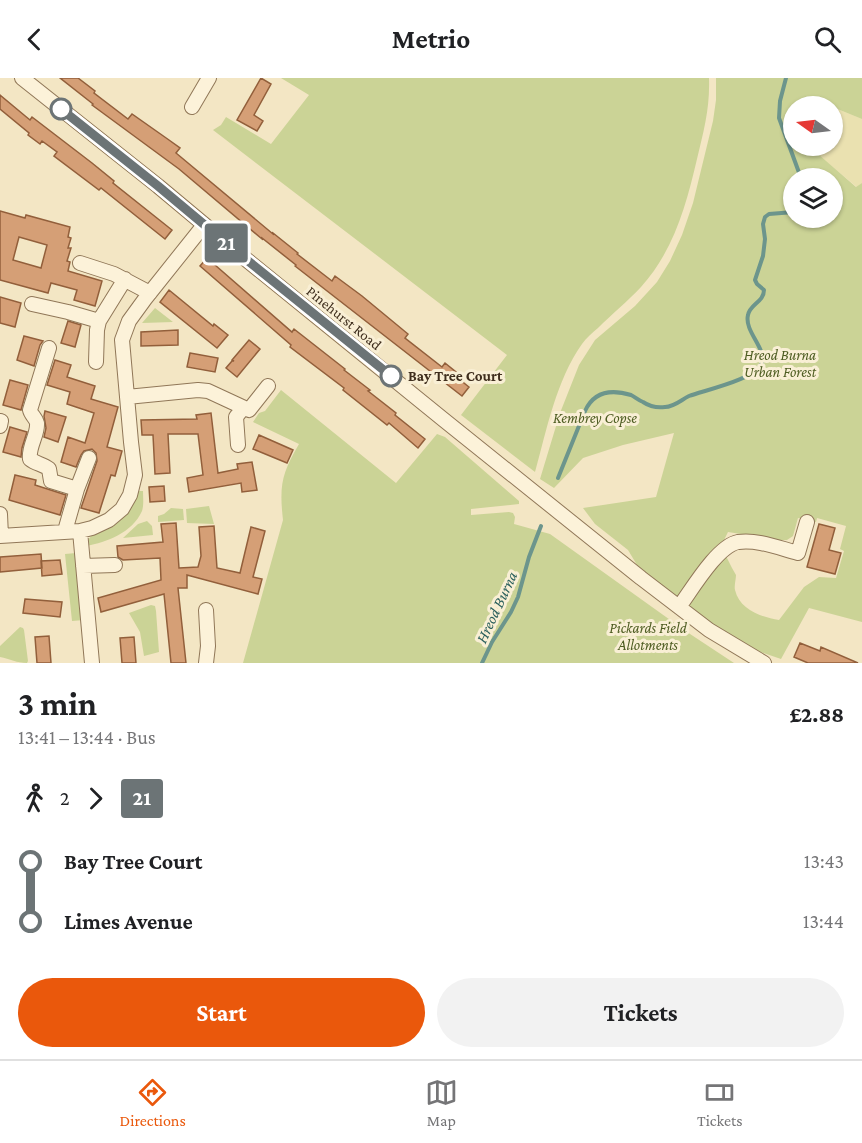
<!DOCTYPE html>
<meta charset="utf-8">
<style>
:root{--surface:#fff;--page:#f2f2f2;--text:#202124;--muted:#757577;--line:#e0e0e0;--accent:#ea580c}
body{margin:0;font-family:"Crimson Pro",serif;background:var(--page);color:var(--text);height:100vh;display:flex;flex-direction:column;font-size:22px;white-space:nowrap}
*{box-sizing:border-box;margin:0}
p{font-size:20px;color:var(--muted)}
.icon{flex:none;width:33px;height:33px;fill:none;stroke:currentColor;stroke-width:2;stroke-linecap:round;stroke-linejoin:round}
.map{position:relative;height:585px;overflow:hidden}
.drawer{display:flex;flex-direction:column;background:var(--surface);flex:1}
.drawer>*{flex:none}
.badge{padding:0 12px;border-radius:4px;font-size:21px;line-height:39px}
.needle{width:39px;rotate:284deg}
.buttons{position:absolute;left:783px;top:18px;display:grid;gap:12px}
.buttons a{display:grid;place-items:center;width:60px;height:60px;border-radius:50%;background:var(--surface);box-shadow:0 2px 4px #0004;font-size:30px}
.map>.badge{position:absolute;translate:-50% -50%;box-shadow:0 0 0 3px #fff}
.legs{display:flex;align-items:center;gap:9px;height:66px;padding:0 18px;font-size:20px}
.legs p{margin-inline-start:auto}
.overview{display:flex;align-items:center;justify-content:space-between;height:102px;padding:0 18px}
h1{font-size:33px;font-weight:700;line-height:45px}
.primary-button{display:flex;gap:12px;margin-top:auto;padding:12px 18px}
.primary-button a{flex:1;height:69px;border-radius:36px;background:var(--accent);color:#fff;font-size:24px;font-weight:700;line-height:69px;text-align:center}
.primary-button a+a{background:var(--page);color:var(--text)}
ul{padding:0 18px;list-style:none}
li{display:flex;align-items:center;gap:21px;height:60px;font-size:22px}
li i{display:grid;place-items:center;width:9px;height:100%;margin:0 8px;background:currentColor}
li i::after{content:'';width:15px;height:15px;margin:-8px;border:4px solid;border-radius:50%;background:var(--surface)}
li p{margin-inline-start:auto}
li:first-child i{background:linear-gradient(#0000 50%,currentColor 0)}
li:last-child i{background:linear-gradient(currentColor 50%,#0000 0)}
header{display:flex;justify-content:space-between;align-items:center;height:78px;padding:0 18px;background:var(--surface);font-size:27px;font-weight:700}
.dock{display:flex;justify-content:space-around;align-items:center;height:84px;border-top:2px solid var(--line);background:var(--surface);font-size:16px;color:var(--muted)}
.dock a{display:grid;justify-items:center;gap:3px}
.dock .active{color:var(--accent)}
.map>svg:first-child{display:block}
.farmland{fill:#eae1b0}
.green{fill:#cbd396;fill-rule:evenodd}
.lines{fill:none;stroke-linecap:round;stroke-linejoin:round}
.stream{stroke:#6c958c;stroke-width:4}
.building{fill:#d59f76;stroke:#925f3b;stroke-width:1.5;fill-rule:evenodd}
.minor-casing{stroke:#907758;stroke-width:16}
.minor{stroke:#fcf2d9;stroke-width:14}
.line-1-casing{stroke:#fff;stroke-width:14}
.line-1{stroke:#6c7476;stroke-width:9}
.stop-1-dot{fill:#fff;stroke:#6c7476;stroke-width:3}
.labels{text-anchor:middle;stroke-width:6;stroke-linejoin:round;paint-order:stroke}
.street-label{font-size:15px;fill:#3f2e1d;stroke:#f9efd5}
.park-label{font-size:15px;font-style:italic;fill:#4e5d22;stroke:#f9efd5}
.stop-label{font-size:15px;font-weight:bold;fill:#3f2e1d;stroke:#f9efd5;text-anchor:start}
.water-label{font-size:16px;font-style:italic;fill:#2b605d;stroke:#f9efd5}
</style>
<header><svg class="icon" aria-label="back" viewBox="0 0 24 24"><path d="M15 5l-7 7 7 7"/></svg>Metrio<svg class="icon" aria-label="search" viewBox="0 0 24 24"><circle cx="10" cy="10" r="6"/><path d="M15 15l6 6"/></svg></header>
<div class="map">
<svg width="862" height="585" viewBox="0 0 862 585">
<rect width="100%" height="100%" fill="#f3e6c4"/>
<path class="farmland" d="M835 30 862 41V105L857 109 817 76 821 68H832L833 36Z"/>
<path class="green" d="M281 0H709C710 30 704 52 697 81 686 128 674 172 641 209 628 223 612 236 598 250 592 255 586 260 582 266 556 303 547 351 535 394L461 337 507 277 213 52 221 47 226 39 271 66 309 17Z
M716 0H862V41L835 30 833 36 832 28H794V68H821L818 76 856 109 862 105V544L809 530 781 581 746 569 705 542 678 519 640 492 628 472 595 446 583 430 656 419 674 355 623 367 583 380 554 410 540 401 560 335 579 287 595 262 635 228 657 204 670 183 682 157 693 125 713 43 716 22ZM794 100H832V140H794ZM798 440 816 444 817 440 846 448 840 471 844 473 836 500 819 499 804 509 779 542C761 539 740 532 735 512 734 508 736 501 736 497L732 490 721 468 728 454 780 462H787L793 458Z
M155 230 173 244 142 245Z
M281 312 396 405 437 356 445 359 519 423V426L471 431V437L509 434 513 435 515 439 514 446 550 456 687 554 734 585H243L283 442C279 407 282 395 299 366L253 344 259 335 265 333Z
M138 413H143C143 419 144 427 142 433 132 455 107 464 86 468 89 453 104 454 116 446 127 437 133 427 138 413Z
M209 428 214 446 187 445 186 431Z
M171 430 183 431 184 442 158 444V438L164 436Z
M147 443 152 448 153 457 123 460 138 446Z
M76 475 84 542 72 543 65 476Z
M151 527 155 528 156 533 159 574 144 578 140 554 129 535Z
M20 549 23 550 24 552 28 583 27 585C17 585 10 581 0 579V568Z"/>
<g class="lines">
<path class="stream" d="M786 0 780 23 779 40 801 100
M558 400 585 333C594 313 611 311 631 317 635 319 638 322 643 324 649 328 658 330 665 329 674 329 681 322 689 318 705 312 758 301 762 284 766 270 744 253 748 237 750 226 764 224 764 212L757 206 755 202 763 178 765 161 763 146 765 139 769 136 794 134
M482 585 492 564 511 534 518 519 529 479 541 448"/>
</g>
<path class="building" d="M60 0H78L95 13 94 15 128 41 132 36 169 62 180 70 176 75 273 156V155L298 175 297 176 332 203 335 198 362 218 408 256 405 260 442 289 445 285 456 294 454 297 469 309 462 318 295 188 296 187 262 160V161L179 91 92 27 93 26Z
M261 0 271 6 254 37 263 43 257 53 237 42Z
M0 17 30 42 32 39 92 85 114 103 113 105 172 152 165 161 101 110 99 112 54 78 57 74 42 63 40 66 28 57 29 55 0 31Z
M0 133 25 140 26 137 70 149 68 159 71 160 68 170H71L67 183 70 184 68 193 102 203 95 228 74 222 77 212 51 205 48 215 0 202ZM19 159 47 167 41 190 13 182Z
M207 180 292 254 294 251 345 291 344 292 370 312 368 313 396 335 395 337 425 361 418 370 389 345 387 347 343 312 344 310 290 269 291 267 200 188Z
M169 212 213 248 214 246 228 257 217 270 160 224Z
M0 219 21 225 15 249 0 245Z
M68 243 81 247 75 269 61 265Z
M178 252V267L141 268V254Z
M24 258 43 263 40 267 34 288 17 282Z
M249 262 260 271 237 299 226 290 232 283H234L232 282Z
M190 275 218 280 215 294 187 289Z
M55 282 71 287 67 299 95 308 91 321 118 329 107 369 122 373 115 398 111 397 99 435 81 430 97 383 96 375 92 371 84 373 81 377 76 389 61 384 68 359 85 365 94 335 67 326 70 314 47 307Z
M10 302 28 307 21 332 3 327Z
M45 333 66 339 58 364 44 359 46 350 44 338Z
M211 335 218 395 238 391 237 386 252 384 257 412 242 414 241 405 189 414 187 400 203 397 198 356H168L170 395 155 396 153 357H142L141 342 197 341 196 337Z
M10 349 27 354 22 370 21 379 3 374Z
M259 357 293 372 287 385 253 371Z
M15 397 36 402 35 407 66 417 60 437 9 422Z
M164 408 165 423 150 424 149 409Z
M176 445 179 490 198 489 201 478 199 449 214 448 217 490 240 495 251 449 265 453 253 499 262 501 258 516 187 497V510H178L186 585H171L164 516 101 534 98 520 161 502 160 480 123 482 118 479 117 468 163 464 161 446Z
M819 446 835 450 829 472 841 475 835 496 807 489Z
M41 476 42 490 0 494V479Z
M60 482 62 496 42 498 41 483Z
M25 521 62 524 60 539 23 535Z
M49 558 51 585H37L35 559Z
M134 559 136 585H122L120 560Z
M800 565 820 573 821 569 858 585H808L794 579Z"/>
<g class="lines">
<g class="minor-casing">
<path id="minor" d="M22 0 158 108 237 174 444 342 641 500 709 552 764 585
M192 29 209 0
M80 185 114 196 150 215
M32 226 68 234 99 243
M49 270 30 332C31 337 36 340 37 345 38 357 28 369 30 381 36 386 43 386 49 391L51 403 77 411 65 453
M96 284 97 252 99 243 125 201
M127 319 198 312 208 313 249 332 268 308
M0 348 1 343
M238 367 236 339 243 330
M77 411 89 380
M0 436 1 458
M80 453 92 585
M0 458 80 453 92 450 109 442 122 431 130 417 135 397 131 364 122 262 129 243 145 221 204 147
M83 488 115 487
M679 529C691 513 717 468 738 464 757 461 779 470 798 475L807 444
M206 585 208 568 206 532"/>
</g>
<use href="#minor" class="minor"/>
</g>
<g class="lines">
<g class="line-1-casing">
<path id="line-1" d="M61 31 158 108 237 174 391 298"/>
</g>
<use href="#line-1" class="line-1"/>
</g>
<g class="stop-1-dot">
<circle cx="61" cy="31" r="10"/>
<circle cx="391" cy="298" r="10"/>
</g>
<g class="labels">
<g class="street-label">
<text transform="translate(344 240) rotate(39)" y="5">Pinehurst Road</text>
</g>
<g class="park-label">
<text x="780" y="282">Hreod Burna<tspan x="780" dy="17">Urban Forest</tspan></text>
<text x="595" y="345">Kembrey Copse</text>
<text x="648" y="555">Pickards Field<tspan x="648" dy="17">Allotments</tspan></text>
</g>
<g class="stop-label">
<text x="408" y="303">Bay Tree Court</text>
</g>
<g class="water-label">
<text transform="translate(496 529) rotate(-65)" y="6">Hreod Burna</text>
</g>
</g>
</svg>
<div class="buttons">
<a><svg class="needle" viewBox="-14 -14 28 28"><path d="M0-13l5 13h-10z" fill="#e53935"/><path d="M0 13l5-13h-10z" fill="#757577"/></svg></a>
<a><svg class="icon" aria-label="layers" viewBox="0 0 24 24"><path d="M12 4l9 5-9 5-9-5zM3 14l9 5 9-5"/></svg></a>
</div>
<b class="badge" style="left:226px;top:165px;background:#6c7476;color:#fff">21</b>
</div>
<section class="drawer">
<div class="overview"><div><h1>3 min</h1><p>13:41 – 13:44 · Bus</p></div><b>£2.88</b></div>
<div class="legs"><svg class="icon" aria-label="walk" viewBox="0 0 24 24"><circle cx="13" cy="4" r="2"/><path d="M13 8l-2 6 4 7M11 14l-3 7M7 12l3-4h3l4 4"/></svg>2<svg class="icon" aria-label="forward" viewBox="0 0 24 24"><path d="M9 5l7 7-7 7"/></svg><b class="badge" style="background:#6c7476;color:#fff">21</b></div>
<ul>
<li><i style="color:#6c7476"></i><b>Bay Tree Court</b><p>13:43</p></li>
<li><i style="color:#6c7476"></i><b>Limes Avenue</b><p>13:44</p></li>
</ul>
<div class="primary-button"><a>Start</a><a>Tickets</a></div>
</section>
<nav class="dock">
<a class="active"><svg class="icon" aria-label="directions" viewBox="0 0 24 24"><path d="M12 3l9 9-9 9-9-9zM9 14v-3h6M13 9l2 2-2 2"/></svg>Directions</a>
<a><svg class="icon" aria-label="map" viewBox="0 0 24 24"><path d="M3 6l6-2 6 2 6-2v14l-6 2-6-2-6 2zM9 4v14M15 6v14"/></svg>Map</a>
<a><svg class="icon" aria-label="tickets" viewBox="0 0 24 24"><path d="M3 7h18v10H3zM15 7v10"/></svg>Tickets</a>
</nav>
